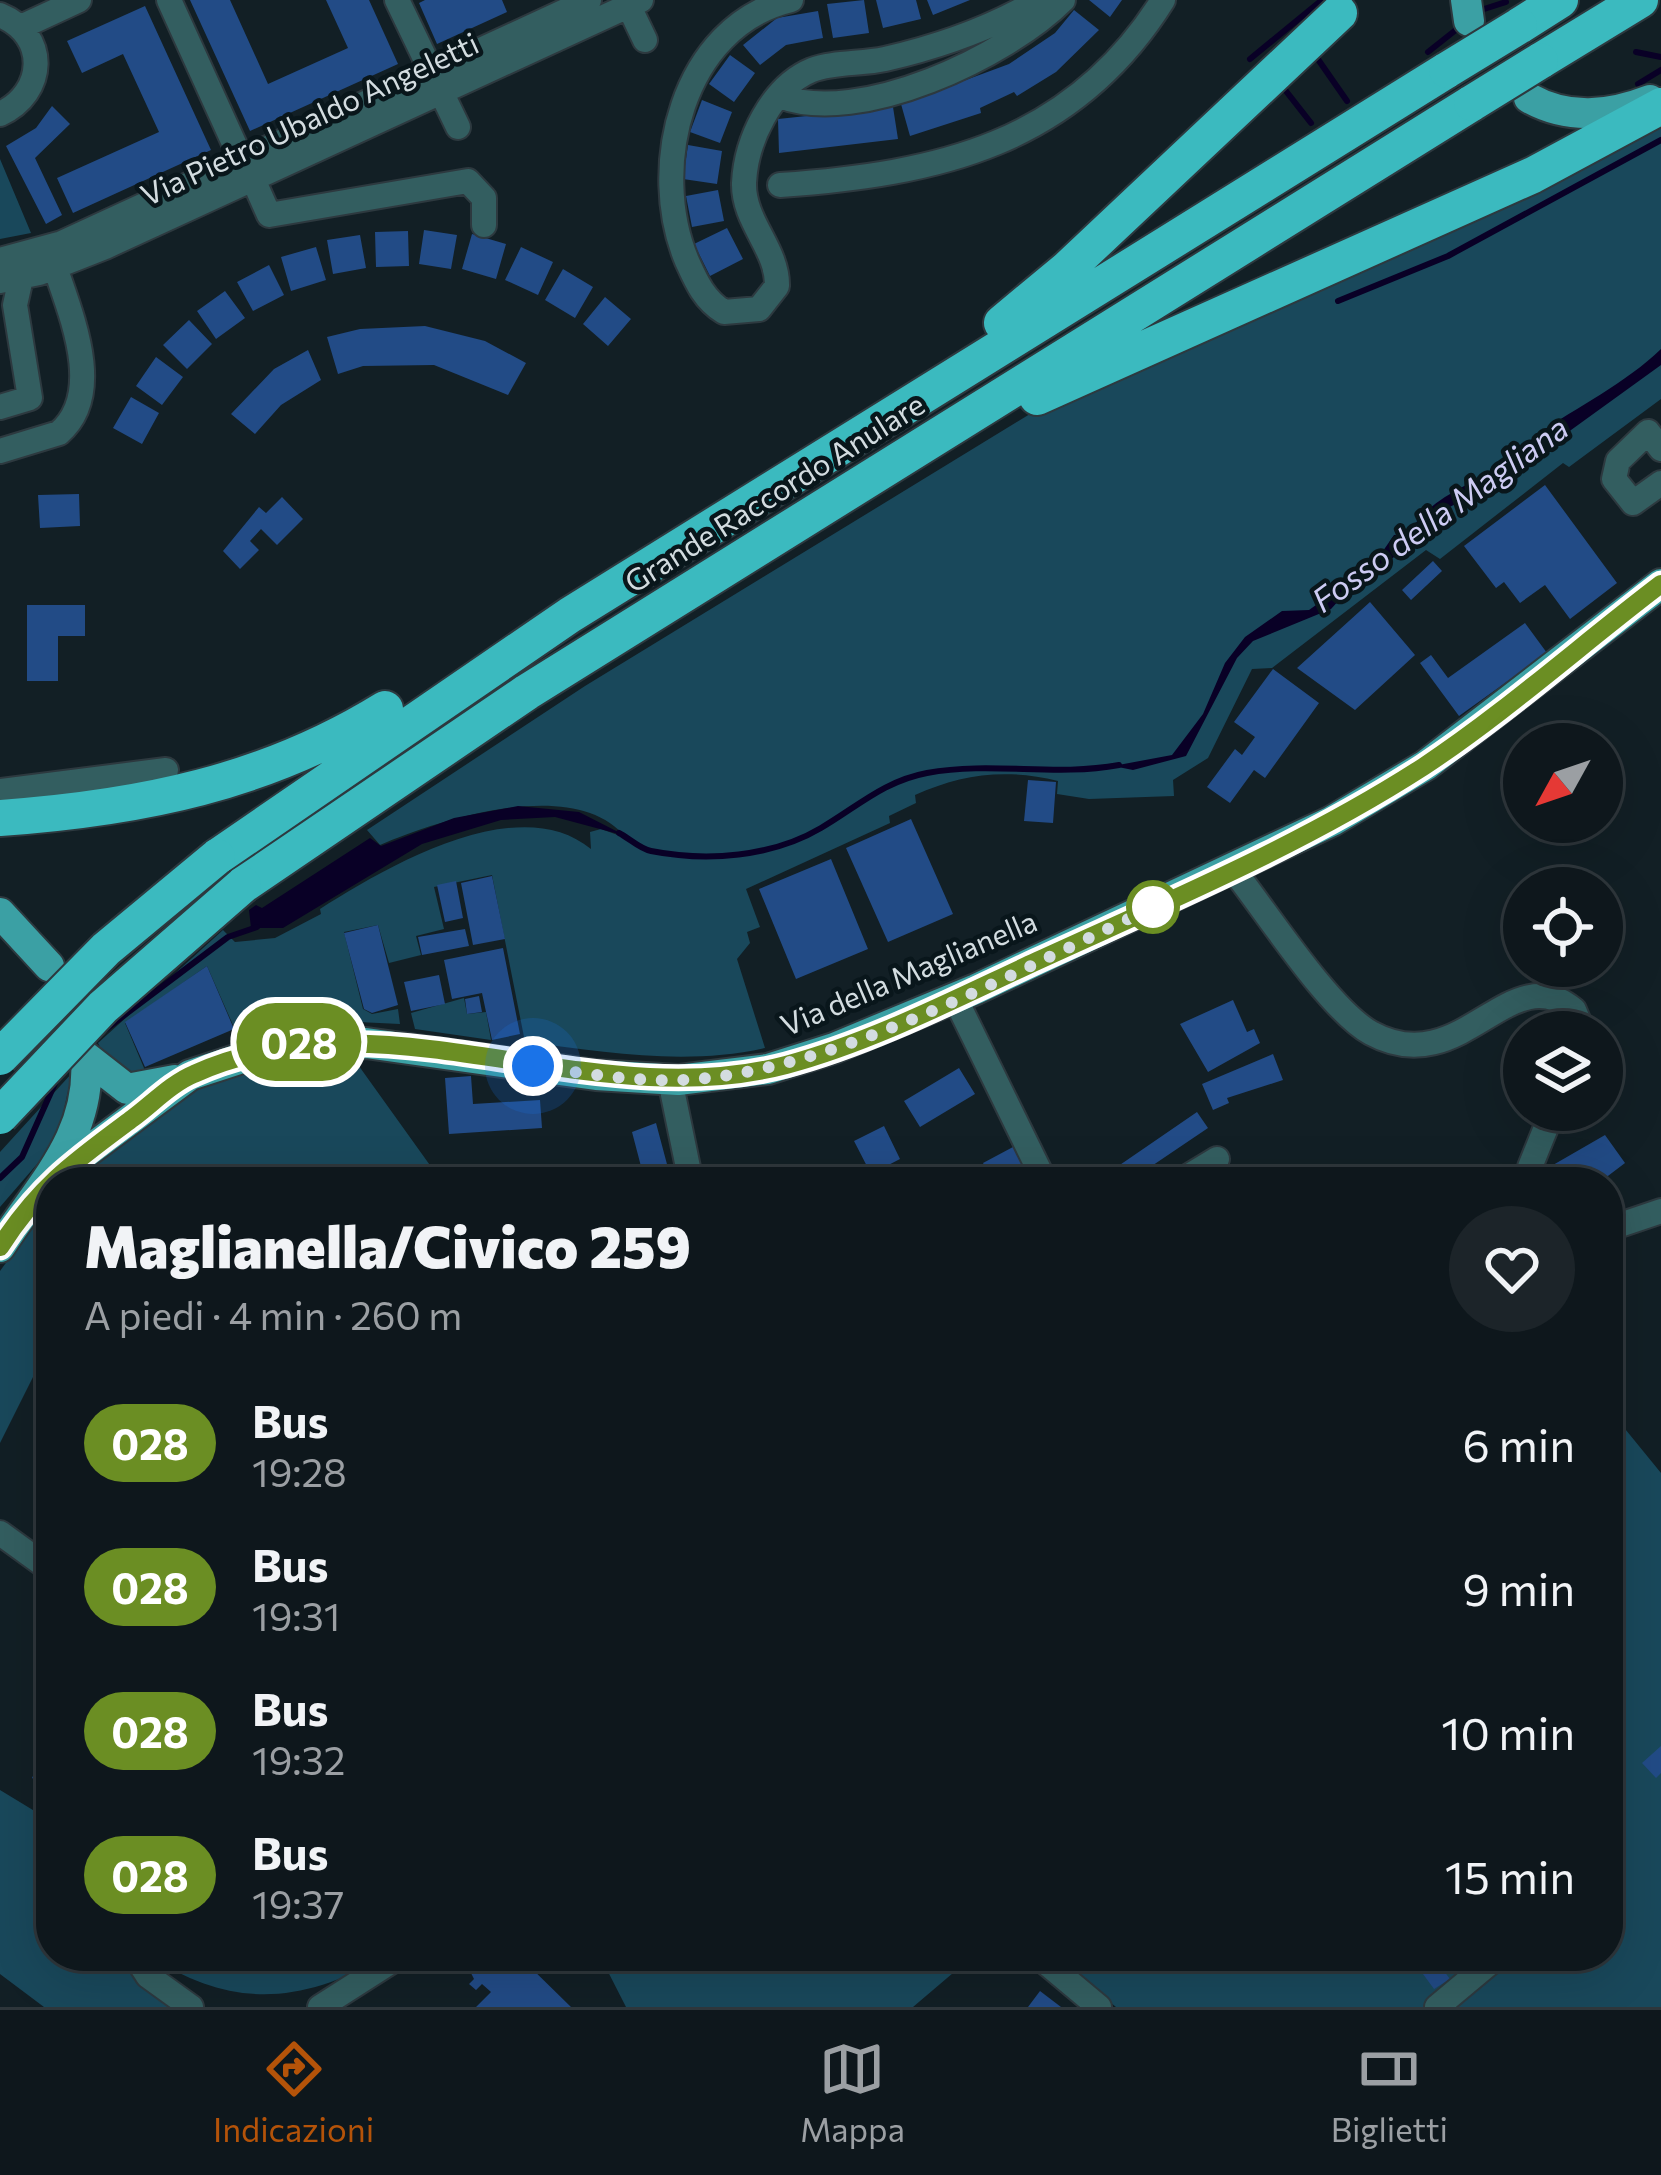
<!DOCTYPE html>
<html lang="it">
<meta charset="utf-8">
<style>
:root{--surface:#0e171c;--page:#1c2429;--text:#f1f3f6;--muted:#9b9fa3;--line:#2e363b;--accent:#b45309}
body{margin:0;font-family:Commissioner,sans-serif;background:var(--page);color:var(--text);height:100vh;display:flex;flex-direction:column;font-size:45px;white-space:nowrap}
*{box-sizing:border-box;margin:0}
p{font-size:39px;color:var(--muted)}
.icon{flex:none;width:66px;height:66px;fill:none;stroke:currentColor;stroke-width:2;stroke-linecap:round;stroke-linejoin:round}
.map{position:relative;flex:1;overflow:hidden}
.panel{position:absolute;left:36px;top:1167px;width:1587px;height:804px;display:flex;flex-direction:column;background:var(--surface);border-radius:48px;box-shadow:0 12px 48px #0002,0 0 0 3px var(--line)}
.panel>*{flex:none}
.badge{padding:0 24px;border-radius:39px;font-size:42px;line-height:78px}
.needle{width:78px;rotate:230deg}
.fabs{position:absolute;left:1503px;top:723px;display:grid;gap:24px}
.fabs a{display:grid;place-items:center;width:120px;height:120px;border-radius:50%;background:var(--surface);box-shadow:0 12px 48px #0002,0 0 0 3px var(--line);font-size:60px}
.you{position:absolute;width:60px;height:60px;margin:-30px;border:9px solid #fff;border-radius:50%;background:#1a73e8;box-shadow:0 0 0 18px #1a73e833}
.map>.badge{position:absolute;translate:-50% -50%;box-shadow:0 0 0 6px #fff}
.round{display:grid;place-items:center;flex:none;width:126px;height:126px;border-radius:63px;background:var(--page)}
.headline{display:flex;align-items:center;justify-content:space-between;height:204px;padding:0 48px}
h1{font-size:57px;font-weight:800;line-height:90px}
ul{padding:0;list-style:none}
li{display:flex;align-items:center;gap:36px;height:144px;padding:0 48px}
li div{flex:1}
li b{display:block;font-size:45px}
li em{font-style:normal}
li .badge{min-width:132px;font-weight:700;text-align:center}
.menu{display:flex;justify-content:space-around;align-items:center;height:168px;border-top:3px solid var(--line);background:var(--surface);font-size:33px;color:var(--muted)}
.menu a{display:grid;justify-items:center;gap:6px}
.menu .selected{color:var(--accent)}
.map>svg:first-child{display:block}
.green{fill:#19485b}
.water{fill:#090026}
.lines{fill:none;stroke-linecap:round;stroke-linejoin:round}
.stream{stroke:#090026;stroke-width:6}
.building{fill:#224b86}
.minor-casing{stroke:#2d393f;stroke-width:28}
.major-casing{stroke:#2d393f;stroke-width:34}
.highway-casing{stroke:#2d393f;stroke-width:40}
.minor{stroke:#335e60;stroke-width:24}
.major{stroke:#3ba0a4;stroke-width:30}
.highway{stroke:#3bbabf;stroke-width:36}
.highway-bridge-casing{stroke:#2d393f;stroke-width:40;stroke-linecap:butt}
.highway-bridge{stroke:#3bbabf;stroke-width:36}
.line-casing{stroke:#fff;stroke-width:27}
.line{stroke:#6b8e23;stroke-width:18}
.walk{stroke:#d3dce0;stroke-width:12;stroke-dasharray:0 21.6}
.stop-dot{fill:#fff;stroke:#6b8e23;stroke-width:6}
.labels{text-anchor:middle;stroke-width:9;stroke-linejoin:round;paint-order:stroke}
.street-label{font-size:30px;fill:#d3dce0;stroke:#09161b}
.water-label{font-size:33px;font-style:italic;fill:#cdcbf3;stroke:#09161b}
</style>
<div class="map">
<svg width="1661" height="2007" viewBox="0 0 1661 2007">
<rect width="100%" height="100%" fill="#121f25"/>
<path class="green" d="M1661 117V399L1569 467 1563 463 1440 559 1426 550 1272 668 1252 669 1208 758 1173 780 1174 796 1089 799 1057 794 1058 781C1006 768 961 774 915 795L916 803 889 816 890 823 746 889 760 927 747 932 750 943 737 959 765 1048C684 1066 607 1052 525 1042L492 875 434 887 444 929 416 936 421 955 389 963 378 925 344 932 363 1009 372 1014 398 1009 400 1024 358 1022 264 1034 246 1019 233 1025 207 966 125 1023 144 1068 142 1078 109 1064 98 1043 223 930 235 942 275 938 321 914 320 909C386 867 519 789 591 849L590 832 601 829 626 838C577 775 440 819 380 845L367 830 585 686 1048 403Z
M0 159 31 233 0 239Z
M464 998 467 1014 486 1012 491 1040 415 1029 411 1013Z
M341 1041 442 1182H68L209 1069Z
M72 1073 57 1141 0 1207V1152Z
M51 1201V1356L45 1353 0 1443V1271Z
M1608 1408 1661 1473V2007H1449C1520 1950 1518 1956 1608 1956Z
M0 1790 51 1821V1956H135L179 2007H44L0 1974Z
M150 1956H385C299 2007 227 2007 150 1956Z
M600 1956H973L913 2007H626Z
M1054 1956H1486L1430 2007H1116Z"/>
<path class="water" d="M1661 349V365L1502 480 1440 512 1417 541 1351 587 1331 609 1253 641 1237 658 1186 756 1133 770 1113 766 1172 755 1203 714 1225 663 1245 637 1282 611 1309 610 1374 564 1394 535 1409 534C1428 497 1470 486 1503 465 1516 457 1526 443 1538 434 1577 407 1626 383 1661 349Z
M518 806 579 812 626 836 555 817 501 820 422 844 283 928H251L249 910 256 905 262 908 370 838 381 846 454 818Z"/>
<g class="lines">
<path class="stream" d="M1481 10 1506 2
M1428 52 1457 29 1455 21
M1636 52 1661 57
M1315 55 1347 101
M1250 59 1322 0
M1638 84 1661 70
M1282 86 1311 123
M1338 301 1448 256 1661 140
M619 833C629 838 640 849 651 851 707 862 772 857 821 828 857 807 884 781 927 773 993 761 1054 777 1119 765
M106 1029 228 937 257 927
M0 1178 22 1157 56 1081"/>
</g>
<path class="building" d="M190 0H230L268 84 348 48 326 0H369L398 64 250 131Z
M425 0H502L507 12 437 44 419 3Z
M864 0 869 33 833 38 827 4Z
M876 0H916L921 19 883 28Z
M927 0H970L933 15Z
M1089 0H1122L1110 17Z
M145 6 211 150 73 213 57 178 159 132 123 54 82 73 67 41Z
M1074 10 1099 30 1056 72 1017 96 1014 92 980 108 981 113 910 136 901 104 1009 64 1055 33Z
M818 11 823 38 786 45 760 65 743 45 777 18Z
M730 55 755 73 734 102 709 84Z
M702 100 732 112 720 143 690 132Z
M52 106 70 124 35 158 62 215 46 224 6 146 36 128Z
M893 107 898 139 779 153 778 119Z
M688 145 722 151 717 184 683 179Z
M718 190 724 221 692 227 686 196Z
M727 228 743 259 710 276 694 244Z
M424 230 457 235 451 269 419 264Z
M408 231 409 266 376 267 375 232Z
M472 234 506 244 496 279 462 269Z
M360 235 366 268 333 274 327 240Z
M316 247 326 280 291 291 281 257Z
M521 247 553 262 538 295 505 280Z
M269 265 284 295 253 311 237 282Z
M563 269 593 287 575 318 545 300Z
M225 291 245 318 216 339 197 311Z
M605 297 631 319 608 346 583 324Z
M189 320 212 344 187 369 163 345Z
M425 326 485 341 526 363 508 395 434 365 363 366 338 374 327 337 360 329Z
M308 350 321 380 281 405 255 434 231 414 274 369Z
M156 357 183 377 162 405 136 386Z
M131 397 159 413 142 444 113 428Z
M1545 485 1617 583 1570 619 1545 585 1520 603 1504 582 1496 588 1464 546Z
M79 494 80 526 40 528 38 495Z
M282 497 303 519 277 545 261 529 250 541 259 550 240 569 223 551 259 507 266 513Z
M1433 561 1442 571 1411 600 1402 590Z
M1370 602 1415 655 1355 710 1297 668Z
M27 605H85V636H58V681H27Z
M1525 623 1547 653 1459 716 1420 663 1431 655 1448 678Z
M1273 669 1319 703 1265 778 1254 770 1230 803 1207 787 1235 749 1242 755 1255 737 1234 722Z
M1028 780 1056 782 1053 823 1024 821Z
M911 819 953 914 888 942 846 848Z
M831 859 868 949 796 979 759 889Z
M492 876 505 939 473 945 461 883Z
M456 881 463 918 445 922 437 885Z
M378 925 398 1005 372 1013 364 1009 344 933Z
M465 929 469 946 422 955 418 937Z
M503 948 520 1034 492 1040 482 993 452 999 444 960Z
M207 966 234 1029 145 1067 125 1022Z
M439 975 445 1004 411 1011 404 982Z
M479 996 482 1012 467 1014 465 999Z
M1233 1000 1247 1032 1254 1029 1260 1043 1208 1072 1180 1024Z
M1273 1054 1283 1080 1227 1098 1229 1103 1213 1110 1202 1084Z
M959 1068 975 1094 920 1127 904 1101Z
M471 1076 473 1104 540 1100 542 1128 449 1134 445 1078Z
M1197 1112 1208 1128 1128 1182H1095Z
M656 1123 668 1168 643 1174 632 1132Z
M884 1126 900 1159 871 1174 854 1141Z
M1605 1135 1625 1163 1600 1182 1593 1173 1581 1182H1565L1553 1165Z
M1013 1147 1033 1182H994L983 1163Z
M1286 1170 1290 1178 1306 1170 1313 1182H1274Z
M1661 1746V1773L1656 1778 1642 1763Z
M42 1758 51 1762V1788L32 1778Z
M470 1956H507V1974L522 1959 571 2007H476L491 1992 482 1984 476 1990 469 1984 474 1979 465 1961Z
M1437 1962 1450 1979 1434 1989 1423 1974Z
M1040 1991 1061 2007H1028Z"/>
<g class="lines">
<g class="minor-casing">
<path id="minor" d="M169 0 242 161
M397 0 458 127
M626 0 645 40
M791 0C681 26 648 169 687 261 696 281 704 300 724 312L759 309 777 286C778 249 743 222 744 183 746 141 771 87 812 70 833 62 862 64 885 59 937 47 992 28 1039 0
M0 15C49 35 46 93 0 114
M21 27 79 0
M780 96C859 127 1007 56 1063 0
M253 179 269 215 468 181 484 198V225
M780 185C938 174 1073 144 1163 0
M0 260 62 243 589 0
M0 281 39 273 105 247 641 0
M0 407 30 398 15 305 21 278
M1661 449 1648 432 1618 461 1614 479 1633 503 1661 483
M0 451 59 433C105 394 71 315 55 267
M0 791 166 770
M1234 871C1266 911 1329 1010 1371 1033 1462 1083 1509 955 1574 1010L1583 1032
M955 998 1045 1182
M670 1080 691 1182
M1179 1182 1217 1159
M1531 1182 1530 1167 1553 1110
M1608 1229 1661 1211
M0 1533 51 1570
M135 1956 148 1976 191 2007
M1038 1956 1099 2007
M320 2007 400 1956
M1437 2007 1498 1956"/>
</g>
<g class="major-casing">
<path id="major" d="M1466 0 1469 21
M1529 98C1568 120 1609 116 1650 100
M0 913 49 966
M86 1057 127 1089 175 1080
M50 1179 190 1075 282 1045 366 1043 596 1075 678 1080 768 1069 834 1048 976 989 1332 821 1426 765 1661 584
M0 1247C40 1184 92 1137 86 1057"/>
</g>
<g class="highway-casing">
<path id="highway" d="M1519 26 1560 0
M1540 61 1640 0
M1002 323 1067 269 1339 13
M1037 397 1533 175 1661 106
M0 818C140 808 265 783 385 709
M217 857 570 615 1447 70
M243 885 527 692 1472 103"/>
</g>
<use href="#minor" class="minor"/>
<use href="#major" class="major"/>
<use href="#highway" class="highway"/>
<g class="highway-bridge-casing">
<path id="highway-bridge" d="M1447 70 1519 26
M1472 103 1540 61
M0 1057 106 949 217 857
M0 1116 103 1007 243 885"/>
</g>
<use href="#highway-bridge" class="highway-bridge"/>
</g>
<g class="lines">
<g class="line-casing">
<path id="line" d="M0 1247C40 1185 75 1161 133 1118 152 1104 172 1083 194 1074 384 988 588 1117 786 1065 872 1042 957 998 1037 961 1168 901 1302 845 1423 767 1506 712 1582 644 1661 584"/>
</g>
<use href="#line" class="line"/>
<path class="walk" d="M533 1066C590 1074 649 1085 706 1078 857 1062 1026 965 1165 902L1153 907"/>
</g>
<circle class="stop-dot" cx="1153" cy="907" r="24"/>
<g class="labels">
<g class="street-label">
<text transform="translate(310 120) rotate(-25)" y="10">Via Pietro Ubaldo Angeletti</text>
<text transform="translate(775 494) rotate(-32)" y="10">Grande Raccordo Anulare</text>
<text transform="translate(909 974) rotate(-23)" y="10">Via della Maglianella</text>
</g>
<g class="water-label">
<text transform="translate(1440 514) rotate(-36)" y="12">Fosso della Magliana</text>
</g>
</g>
</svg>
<div class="fabs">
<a><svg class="needle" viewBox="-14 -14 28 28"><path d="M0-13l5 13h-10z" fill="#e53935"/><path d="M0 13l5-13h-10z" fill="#9b9fa3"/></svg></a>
<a><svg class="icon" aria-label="locate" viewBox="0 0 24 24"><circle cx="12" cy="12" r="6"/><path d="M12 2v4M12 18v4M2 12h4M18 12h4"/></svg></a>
<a><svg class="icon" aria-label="layers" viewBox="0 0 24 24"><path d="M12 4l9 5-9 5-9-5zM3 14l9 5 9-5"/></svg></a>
</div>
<div class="you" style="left:533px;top:1066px"></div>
<b class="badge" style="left:299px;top:1042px;background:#6b8e23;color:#fff">028</b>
<section class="panel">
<div class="headline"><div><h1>Maglianella/Civico 259</h1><p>A piedi · 4 min · 260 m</p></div><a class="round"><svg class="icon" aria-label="heart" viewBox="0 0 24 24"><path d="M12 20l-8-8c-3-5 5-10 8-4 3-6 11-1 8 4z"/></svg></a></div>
<ul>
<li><span class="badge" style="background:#6b8e23;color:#fff">028</span><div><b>Bus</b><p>19:28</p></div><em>6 min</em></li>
<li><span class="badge" style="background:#6b8e23;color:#fff">028</span><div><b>Bus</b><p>19:31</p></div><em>9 min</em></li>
<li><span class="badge" style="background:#6b8e23;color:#fff">028</span><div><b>Bus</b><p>19:32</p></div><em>10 min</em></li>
<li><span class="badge" style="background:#6b8e23;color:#fff">028</span><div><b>Bus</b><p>19:37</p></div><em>15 min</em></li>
</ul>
</section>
</div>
<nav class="menu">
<a class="selected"><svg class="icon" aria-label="directions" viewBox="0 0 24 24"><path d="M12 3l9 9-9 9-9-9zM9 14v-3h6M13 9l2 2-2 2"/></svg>Indicazioni</a>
<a><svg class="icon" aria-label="map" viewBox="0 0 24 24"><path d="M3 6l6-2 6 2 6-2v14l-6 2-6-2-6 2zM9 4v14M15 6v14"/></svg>Mappa</a>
<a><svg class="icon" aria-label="tickets" viewBox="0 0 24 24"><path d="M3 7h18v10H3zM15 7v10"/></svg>Biglietti</a>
</nav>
